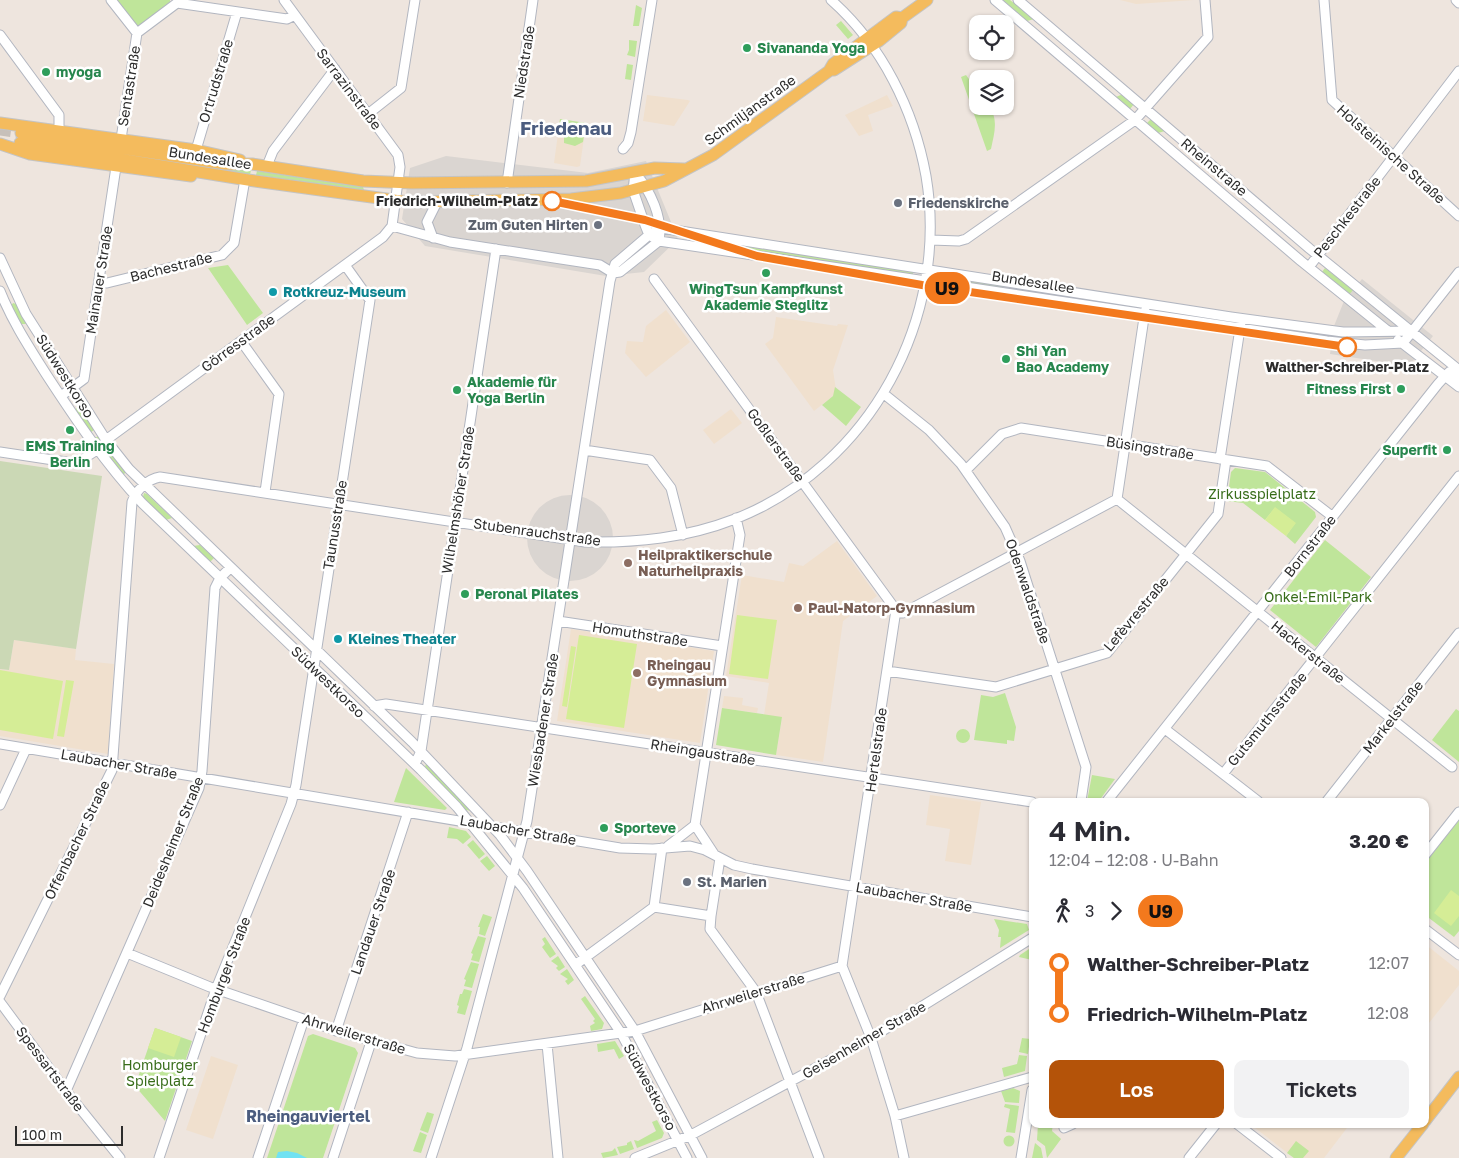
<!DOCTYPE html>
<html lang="de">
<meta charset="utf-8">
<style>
:root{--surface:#fff;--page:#f2f2f3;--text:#2b2b33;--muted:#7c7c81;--accent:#b45309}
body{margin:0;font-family:"Golos Text",sans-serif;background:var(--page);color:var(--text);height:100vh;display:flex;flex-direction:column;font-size:19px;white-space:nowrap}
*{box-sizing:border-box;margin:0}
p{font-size:16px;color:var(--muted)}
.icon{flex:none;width:28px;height:28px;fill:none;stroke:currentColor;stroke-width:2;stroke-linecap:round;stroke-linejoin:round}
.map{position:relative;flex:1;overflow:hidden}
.sheet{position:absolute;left:1029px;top:798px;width:400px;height:330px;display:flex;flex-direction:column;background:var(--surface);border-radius:10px;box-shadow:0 1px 4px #0004}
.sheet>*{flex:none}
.badge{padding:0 10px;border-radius:16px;font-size:18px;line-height:32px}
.controls{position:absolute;left:969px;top:15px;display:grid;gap:10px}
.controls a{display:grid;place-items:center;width:45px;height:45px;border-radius:10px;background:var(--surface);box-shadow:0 1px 4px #0004;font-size:25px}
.scale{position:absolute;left:15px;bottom:12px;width:108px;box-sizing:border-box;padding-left:5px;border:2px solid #2c2c2c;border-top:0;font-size:14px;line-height:18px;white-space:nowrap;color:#2c2c2c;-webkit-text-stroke:4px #fff;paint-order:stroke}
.map>.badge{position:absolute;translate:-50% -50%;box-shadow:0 0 0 2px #fff}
.legs{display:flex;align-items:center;gap:8px;height:55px;padding:0 20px;font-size:16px}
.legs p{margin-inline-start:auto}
.headline{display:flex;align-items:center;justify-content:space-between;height:85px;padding:0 20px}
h1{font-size:28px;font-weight:600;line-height:38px}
.cta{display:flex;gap:10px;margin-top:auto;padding:10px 20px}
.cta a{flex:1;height:58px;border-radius:10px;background:var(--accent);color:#fff;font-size:20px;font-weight:600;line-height:58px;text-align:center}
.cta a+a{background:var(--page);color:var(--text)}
ul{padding:0 20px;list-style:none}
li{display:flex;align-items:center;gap:18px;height:50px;font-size:19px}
li i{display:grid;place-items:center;width:8px;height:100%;margin:0 6px;background:currentColor}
li i::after{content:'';width:12px;height:12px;margin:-6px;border:4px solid;border-radius:50%;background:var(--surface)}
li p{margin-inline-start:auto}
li:first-child i{background:linear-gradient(#0000 50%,currentColor 0)}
li:last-child i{background:linear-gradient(currentColor 50%,#0000 0)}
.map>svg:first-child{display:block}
.education{fill:#f0e0ce}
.green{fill:#bfe59a}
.cemetery{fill:#cbd8b5}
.pitch{fill:#d5ed96}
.plaza{fill:#dad5d1}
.water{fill:#70e2f2}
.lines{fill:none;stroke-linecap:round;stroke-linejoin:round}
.major-tunnel{stroke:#c7c0ba;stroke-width:11;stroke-dasharray:11 5.5;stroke-linecap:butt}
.minor-casing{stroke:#b2b6c0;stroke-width:11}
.major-casing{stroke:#c4c4c4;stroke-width:13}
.minor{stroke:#fff;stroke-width:9}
.major{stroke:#f4bb5d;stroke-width:11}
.line-1-casing{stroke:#fff;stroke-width:11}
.line-1{stroke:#f3791d;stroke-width:8}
.leisure-dot{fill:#2e9e5b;stroke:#fff;stroke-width:2}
.stop-1-dot{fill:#fff;stroke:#f3791d;stroke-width:2.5}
.worship-dot{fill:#6b7280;stroke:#fff;stroke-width:2}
.culture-dot{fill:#0f9aa8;stroke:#fff;stroke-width:2}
.education-dot{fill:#8d6e63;stroke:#fff;stroke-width:2}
.labels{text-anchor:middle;stroke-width:5;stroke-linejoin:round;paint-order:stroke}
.leisure-label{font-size:14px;font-weight:bold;fill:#27864d;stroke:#fff;text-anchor:start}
.street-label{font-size:14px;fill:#2c2c2c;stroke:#fff}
.stop-label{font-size:14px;font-weight:bold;fill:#2c2c2c;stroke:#fff;text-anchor:end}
.worship-label{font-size:14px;font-weight:bold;fill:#5b616d;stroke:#fff;text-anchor:start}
.culture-label{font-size:14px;font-weight:bold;fill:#0d838f;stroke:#fff;text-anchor:start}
.park-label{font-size:14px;fill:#376c19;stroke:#fff}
.education-label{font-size:14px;font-weight:bold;fill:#785e54;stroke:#fff;text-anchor:start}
.quarter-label{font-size:16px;font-weight:bold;fill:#4b5c7f;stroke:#fff}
.district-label{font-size:19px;font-weight:bold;fill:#4b5c7f;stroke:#fff}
</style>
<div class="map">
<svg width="1459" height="1158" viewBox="0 0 1459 1158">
<rect width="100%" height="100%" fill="#eee5de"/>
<path class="education" d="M1120 0H1194L1136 4Z
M647 95 688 100 690 101 674 126 643 121Z
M887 95 893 106 868 115 873 131 859 136 845 115Z
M560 119 586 123 580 166 577 167 554 163Z
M666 310 690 342 646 377 625 353 627 341 643 342 646 326Z
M776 317 837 326 838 324 848 325 833 370 836 390 833 396 814 411 765 344 773 338Z
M731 409 742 423 714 444 703 430Z
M837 541 877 596 843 621 823 762 776 755 782 718 764 715 769 683 726 676 742 575 784 582 789 563 803 566Z
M571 629 714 651 700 743 557 721Z
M14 640 76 649 75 660 114 664 108 754 0 736V669L9 670Z
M724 696 743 698 742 705 758 708 757 713 722 708Z
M930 795 981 802 971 865 945 861 950 829 926 825Z
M1425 944 1459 971V985L1425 1028Z
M211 1056 238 1065 213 1139 186 1130Z
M1250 1124H1350L1324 1158H1294Z"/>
<path class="green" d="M116 0H170V4L139 27 136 26Z
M1003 0H1010L1034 19 1027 21Z
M636 5 642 8 639 26H633Z
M841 21 853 35 848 39 836 25Z
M629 40 637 41 635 57 627 55 629 50Z
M627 64 633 65 631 80 625 79Z
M966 75 977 90 978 106H989C999 120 994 134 991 149L987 151 961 77Z
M1123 94 1134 104 1130 109 1116 97Z
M560 119 586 123 583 142 575 146 564 143V133L558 132Z
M1151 119 1165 131 1158 133 1147 123Z
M103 149 251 170 250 175 103 152Z
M257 171 363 187 364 190 256 175Z
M697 239 913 271V276L696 243Z
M228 265 263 313 247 325 208 268Z
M1325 268 1377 309 1374 313 1322 272Z
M942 275 1003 285V288L941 280Z
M1018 288 1140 306V309L1017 291Z
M13 303 16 304 26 324H21L11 306Z
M1254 324 1335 336 1346 340 1254 326Z
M835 387 861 407 846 426 822 405 833 396Z
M79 407 94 430 90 433 75 409Z
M98 436 126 472 123 475 94 439Z
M1235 468 1265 472 1315 512 1316 517 1295 544 1286 536 1295 523 1275 508 1265 520 1243 503 1227 501 1231 472Z
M144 493 147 494 172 518 166 520 143 497Z
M1325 540 1371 577 1316 647 1270 610Z
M200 545 214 558 210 562 193 546Z
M1005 693 1016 727 1014 741 1007 740V744L974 740 981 695 993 697Z
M722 708 782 717 776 755 716 745Z
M1456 709 1459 711V762L1432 740Z
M956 736a7 7 0 1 1 14 0a7 7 0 1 1-14 0Z
M426 764H427L472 811 466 810 425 767Z
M406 768 447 808 445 810 394 802Z
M1092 775 1115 779 1099 801H1087Z
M1459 820V931L1454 937 1425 915V863Z
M449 827 466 831 471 837 463 844 457 839 447 838Z
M473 840 485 854 479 859 467 845Z
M487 856 495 866 489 871 480 861Z
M483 914 492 917 485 936 479 934 480 927H478Z
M994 919 1027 924 1029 930 1000 948 1001 937H998L999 930Z
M478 936 486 938 479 962 471 960 473 954 471 953Z
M545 937 556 954 550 958 542 947 545 944 542 939Z
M1032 947V960L1019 957 1020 955Z
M558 956 565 967 559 971 556 968 558 966 551 961Z
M471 962 479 964 472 988 464 986 466 980 464 979Z
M567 969 574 980 568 985 565 981 568 979 560 974Z
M464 989 472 991 465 1015 457 1013 459 1006 457 1005 460 994H462Z
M585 996 604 1023 602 1029 591 1031 590 1026 595 1023 593 1021 595 1019 581 999Z
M155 1028 192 1041 165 1121 135 1086Z
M313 1034 355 1048 358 1053 323 1158H267L308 1036Z
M1022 1038 1030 1039 1028 1054 1019 1052Z
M615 1041 624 1056 619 1059 614 1049 598 1052 597 1044Z
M1019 1055 1027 1056 1025 1071 1004 1077 1002 1068 1017 1064Z
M1013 1088 1020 1091 1019 1103 1005 1102 1001 1091Z
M1005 1104 1019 1106 1015 1133 1006 1132 1010 1109 1004 1107Z
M427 1112 434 1114 428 1133 420 1130Z
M657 1120 664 1133 662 1138 637 1148 634 1140 638 1141 656 1131 652 1122Z
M1038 1124H1053L1052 1131 1061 1139 1047 1158 1045 1146 1037 1140Z
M420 1132 427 1135 421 1153 413 1151Z
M1003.5 1141a5.5 5.5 0 1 1 11 0a5.5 5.5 0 1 1-11 0Z
M631 1141 634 1149 620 1154 617 1147 627 1145V1143Z
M1296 1141 1309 1151 1303 1158H1294L1287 1153Z
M1035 1143 1041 1148 1043 1158H1032Z
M615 1148 618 1155 603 1158 601 1153 612 1151Z"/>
<path class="cemetery" d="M0 461 102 476 76 649 14 640 9 670 0 669Z"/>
<path class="pitch" d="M1275 507 1296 523 1286 536 1265 520Z
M737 615 777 620 768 679 729 674Z
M579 635 637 644 624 728 566 719Z
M571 646 576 647 567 707 562 706Z
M0 670 63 681 53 739 0 730Z
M66 680 74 681 64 737 57 736Z
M1451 890 1459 896V916L1451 926 1434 913Z
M155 1028 181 1037 174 1057 148 1048Z"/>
<path class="plaza" d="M446 156 588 173 646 161 678 239 644 272 606 276 425 246 402 219 410 168Z
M1362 279 1433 336 1409 366 1330 354 1334 326 1344 301Z
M527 538a43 43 0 1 1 86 0a43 43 0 1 1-86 0Z"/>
<path class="water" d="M287 1151 297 1153 307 1158H276L278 1152Z"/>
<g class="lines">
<path class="major-tunnel" d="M0 130 21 133"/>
<g class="minor-casing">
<path id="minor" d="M111 0 137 33 177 3
M995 0 1301 261 1388 331
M1018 0 1310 249 1459 370
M1324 0 1332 100 1459 216
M1456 0 1459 3
M177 3 287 19 295 15
M0 35 59 115V130
M368 114 401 88 415 0
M121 139 137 33
M623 149 628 143 631 132 652 0
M196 150 237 12
M267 166 273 151 335 69
M635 173 633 190 645 225 649 235 659 241 1327 341 1365 345 1403 343
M507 183 533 0
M392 226 450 242 600 265 613 273 620 272 659 241C663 218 651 191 635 173
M661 228 1231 317 1343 332 1412 331
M433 238 427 222 437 202
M931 240 959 241 966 239 1135 120 1208 37 1205 0
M0 258 26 314 106 440 129 469 412 742 500 835 527 871 635 1031 702 1158
M1309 267 1459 71
M654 279 896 610 842 966 871 1038 895 1116 904 1158
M99 282 107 283 222 255 234 243 245 179
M0 291C12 321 29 347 46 374 76 420 105 463 142 503L421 770 457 807 523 888 621 1033 687 1158
M1398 340 1459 387
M241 341 279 394 265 492
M1403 343 1459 272
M884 394 929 430 961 464 1005 527 1020 561 1086 767 1081 801
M61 396 84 379 116 167
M106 440 383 237 392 226 400 167 398 155 284 0
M584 450 650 460 671 488 683 535
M0 452 73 463 80 461 97 450
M1220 459 1241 322
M966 470 1002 434 1021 428 1267 466 1333 517
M1117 499 1452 767
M1117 499 1145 311
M896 613H903L1117 499
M558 621 722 646
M887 671 996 687 1107 653 1218 514 1226 460
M374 706 386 704 1032 802
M1165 729 1258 801
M0 744 620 848 653 849 690 846 705 850 734 865 752 869 1032 917
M415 764 421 751 496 249
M1223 774 1459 476
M1107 801 1438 384 1449 372 1459 378
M1327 801 1459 633
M0 805 26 749
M668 846 695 825
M662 848 654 907 711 916 720 858
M714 854 695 825 740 535 736 518
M1425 855 1459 812
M711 916 710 929 756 992 819 1158
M1425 929 1459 955
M127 953 210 987 344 1033 417 1053 455 1056 635 1031 842 966
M575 965 654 907
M0 996 112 770 132 502C136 490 148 479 160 477L585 542C637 543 686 538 735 519 870 466 950 318 926 176 914 110 882 45 831 0
M0 1002 66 1091 120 1158
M336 1031 408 812
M547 1044 558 1158
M66 1091 199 788 202 771 215 588 220 578 230 568
M895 1116 1032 1077
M1237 1124 1281 1158
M1064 1128 1073 1124
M159 1158 216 989 291 804 296 785 370 300 345 265
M258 1158 304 1019
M333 1158 371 1042
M431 1158 467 1048 527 821 610 281 615 264 649 235 661 228
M635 1158 691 1135 871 1038 1032 938
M1021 1158 1032 1090
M1189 1158 1216 1124"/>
</g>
<g class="major-casing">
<path id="major" d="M834 70 879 41 901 23 902 18 927 0
M0 123 196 150 240 160
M21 133 226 164H252L363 181 412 183 586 181 655 168 684 169
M20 143 248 180 408 202 571 199 621 193 664 181 713 155 829 71 833 64 896 17 902 18
M0 144 30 154 191 176
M1425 1121 1459 1077
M1396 1158 1423 1124"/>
</g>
<use href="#minor" class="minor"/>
<use href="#major" class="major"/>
</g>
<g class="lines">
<g class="line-1-casing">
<path id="line-1" d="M552 201 645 220 757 256 922 285 1347 347"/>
</g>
<use href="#line-1" class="line-1"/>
</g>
<g class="leisure-dot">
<circle cx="747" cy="48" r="5"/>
<circle cx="46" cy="72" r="5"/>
<circle cx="766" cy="273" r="5"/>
<circle cx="1006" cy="359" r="5"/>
<circle cx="1401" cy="389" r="5"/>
<circle cx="457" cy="390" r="5"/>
<circle cx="70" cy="430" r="5"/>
<circle cx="1447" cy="450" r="5"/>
<circle cx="465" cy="594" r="5"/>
<circle cx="604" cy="828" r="5"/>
</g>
<g class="stop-1-dot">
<circle cx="552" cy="201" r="9"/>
<circle cx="1347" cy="347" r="9"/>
</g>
<g class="worship-dot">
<circle cx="898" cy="203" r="5"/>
<circle cx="598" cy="225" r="5"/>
<circle cx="687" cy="882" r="5"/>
</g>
<g class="culture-dot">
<circle cx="273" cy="292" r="5"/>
<circle cx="338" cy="639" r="5"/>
</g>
<g class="education-dot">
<circle cx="628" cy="563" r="5"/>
<circle cx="798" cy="608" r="5"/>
<circle cx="637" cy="673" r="5"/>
</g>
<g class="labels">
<g class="leisure-label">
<text x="757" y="53">Sivananda Yoga</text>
<text x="56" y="77">myoga</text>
<text x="766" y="294" text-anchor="middle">WingTsun Kampfkunst<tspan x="766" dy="16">Akademie Steglitz</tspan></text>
<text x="1016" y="356">Shi Yan<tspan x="1016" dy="16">Bao Academy</tspan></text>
<text x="467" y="387">Akademie für<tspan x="467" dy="16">Yoga Berlin</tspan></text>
<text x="1391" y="394" text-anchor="end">Fitness First</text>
<text x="70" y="451" text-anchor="middle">EMS Training<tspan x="70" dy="16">Berlin</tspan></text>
<text x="1437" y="455" text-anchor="end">Superfit</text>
<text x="475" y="599">Peronal Pilates</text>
<text x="614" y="833">Sporteve</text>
</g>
<g class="street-label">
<text transform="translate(524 62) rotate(-81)" y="5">Niedstraße</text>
<text transform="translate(216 81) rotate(-73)" y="5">Ortrudstraße</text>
<text transform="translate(129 86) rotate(-81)" y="5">Sentastraße</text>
<text transform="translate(349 89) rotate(53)" y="5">Sarrazinstraße</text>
<text transform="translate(750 110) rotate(-36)" y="5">Schmiljanstraße</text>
<text transform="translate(1391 154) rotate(42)" y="5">Holsteinische Straße</text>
<text transform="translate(210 158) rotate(9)" y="5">Bundesallee</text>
<text transform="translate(1214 167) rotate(40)" y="5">Rheinstraße</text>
<text transform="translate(1347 217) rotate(-52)" y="5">Peschkestraße</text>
<text transform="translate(171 267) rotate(-14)" y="5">Bachestraße</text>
<text transform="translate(99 280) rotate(-81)" y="5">Mainauer Straße</text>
<text transform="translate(1033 282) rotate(9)" y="5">Bundesallee</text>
<text transform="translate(238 343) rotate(-36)" y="5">Görresstraße</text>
<text transform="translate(65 376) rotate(58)" y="5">Südwestkorso</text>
<text transform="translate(776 445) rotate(54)" y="5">Goßlerstraße</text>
<text transform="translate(1150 448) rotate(9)" y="5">Büsingstraße</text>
<text transform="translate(458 500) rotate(-81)" y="5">Wilhelmshöher Straße</text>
<text transform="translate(335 525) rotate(-81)" y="5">Taunusstraße</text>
<text transform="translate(537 532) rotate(8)" y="5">Stubenrauchstraße</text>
<text transform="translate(1310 546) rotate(-52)" y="5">Bornstraße</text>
<text transform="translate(1028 591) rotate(71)" y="5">Odenwaldstraße</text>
<text transform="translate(1136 614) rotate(-50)" y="5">Lefèvrestraße</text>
<text transform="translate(640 634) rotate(9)" y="5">Homuthstraße</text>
<text transform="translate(1308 652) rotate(39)" y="5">Hackerstraße</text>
<text transform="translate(328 682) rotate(44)" y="5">Südwestkorso</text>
<text transform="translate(1393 717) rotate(-52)" y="5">Markelstraße</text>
<text transform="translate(1267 719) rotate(-51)" y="5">Gutsmuthsstraße</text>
<text transform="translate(543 720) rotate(-81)" y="5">Wiesbadener Straße</text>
<text transform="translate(876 750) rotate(-82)" y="5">Hertelstraße</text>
<text transform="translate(703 752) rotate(9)" y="5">Rheingaustraße</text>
<text transform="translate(119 764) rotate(10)" y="5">Laubacher Straße</text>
<text transform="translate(518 830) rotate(10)" y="5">Laubacher Straße</text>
<text transform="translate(77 840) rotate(-64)" y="5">Offenbacher Straße</text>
<text transform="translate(173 842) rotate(-68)" y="5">Deidesheimer Straße</text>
<text transform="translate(914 897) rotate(10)" y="5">Laubacher Straße</text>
<text transform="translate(373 922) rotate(-71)" y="5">Landauer Straße</text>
<text transform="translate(224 975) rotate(-69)" y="5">Homburger Straße</text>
<text transform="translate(753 993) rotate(-17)" y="5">Ahrweilerstraße</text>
<text transform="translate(354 1034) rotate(17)" y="5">Ahrweilerstraße</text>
<text transform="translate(864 1040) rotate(-30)" y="5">Geisenheimer Straße</text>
<text transform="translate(50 1069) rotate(53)" y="5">Spessartstraße</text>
<text transform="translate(650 1087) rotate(62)" y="5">Südwestkorso</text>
</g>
<g class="stop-label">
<text x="538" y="206">Friedrich-Wilhelm-Platz</text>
<text x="1347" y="372" text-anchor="middle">Walther-Schreiber-Platz</text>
</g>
<g class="worship-label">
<text x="908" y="208">Friedenskirche</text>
<text x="588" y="230" text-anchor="end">Zum Guten Hirten</text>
<text x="697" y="887">St. Marien</text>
</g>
<g class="culture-label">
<text x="283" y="297">Rotkreuz-Museum</text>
<text x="348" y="644">Kleines Theater</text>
</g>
<g class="park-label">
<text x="1262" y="499">Zirkusspielplatz</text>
<text x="1318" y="602">Onkel-Emil-Park</text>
<text x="160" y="1070">Homburger<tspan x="160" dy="16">Spielplatz</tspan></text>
</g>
<g class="education-label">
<text x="638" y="560">Heilpraktikerschule<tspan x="638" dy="16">Naturheilpraxis</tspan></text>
<text x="808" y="613">Paul-Natorp-Gymnasium</text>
<text x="647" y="670">Rheingau<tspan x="647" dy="16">Gymnasium</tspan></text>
</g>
<g class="quarter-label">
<text x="308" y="1122">Rheingauviertel</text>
</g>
<g class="district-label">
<text x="566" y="135">Friedenau</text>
</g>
</g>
</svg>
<div class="controls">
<a><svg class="icon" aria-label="locate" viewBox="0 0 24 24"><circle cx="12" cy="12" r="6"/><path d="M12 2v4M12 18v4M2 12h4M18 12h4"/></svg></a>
<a><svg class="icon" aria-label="layers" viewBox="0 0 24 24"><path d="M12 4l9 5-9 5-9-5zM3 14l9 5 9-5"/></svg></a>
</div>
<div class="scale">100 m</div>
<b class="badge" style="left:947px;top:288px;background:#f3791d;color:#111">U9</b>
<section class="sheet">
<div class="headline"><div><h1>4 Min.</h1><p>12:04 – 12:08 · U-Bahn</p></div><b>3.20 €</b></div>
<div class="legs"><svg class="icon" aria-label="walk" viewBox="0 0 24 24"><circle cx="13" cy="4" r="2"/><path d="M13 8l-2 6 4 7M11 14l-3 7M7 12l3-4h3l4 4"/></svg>3<svg class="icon" aria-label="forward" viewBox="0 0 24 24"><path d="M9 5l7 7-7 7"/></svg><b class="badge" style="background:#f3791d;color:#111">U9</b></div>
<ul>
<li><i style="color:#f3791d"></i><b>Walther-Schreiber-Platz</b><p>12:07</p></li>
<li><i style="color:#f3791d"></i><b>Friedrich-Wilhelm-Platz</b><p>12:08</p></li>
</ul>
<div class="cta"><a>Los</a><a>Tickets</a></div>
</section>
</div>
